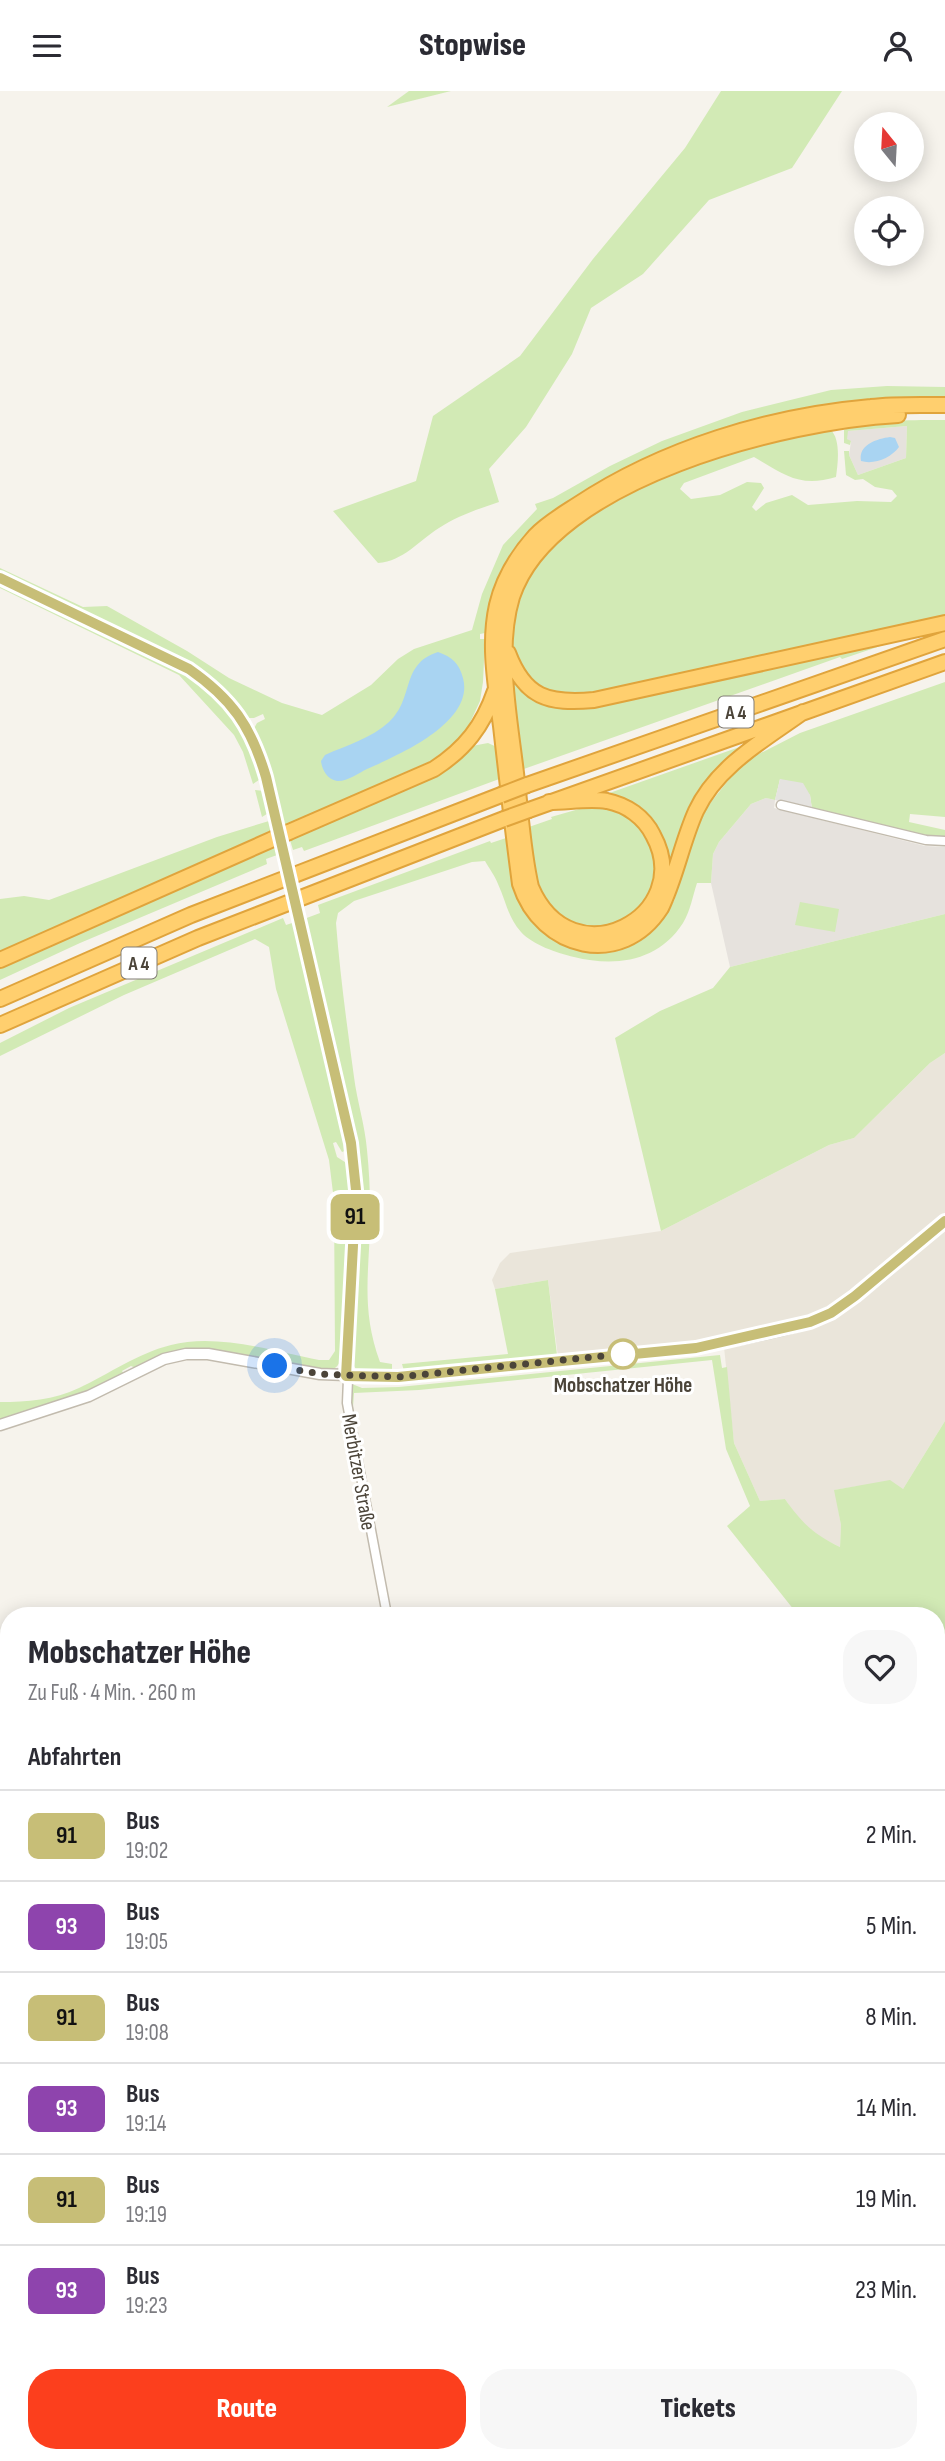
<!DOCTYPE html>
<html lang="de">
<meta charset="utf-8">
<style>
:root{--surface:#fff;--page:#f7f7f7;--text:#2b2b33;--muted:#7c7c81;--line:#e1e1e2;--accent:#fc3f1d}
body{margin:0;font-family:"Sofia Sans Condensed",sans-serif;background:var(--page);color:var(--text);height:100vh;display:flex;flex-direction:column;font-size:26px;white-space:nowrap}
*{box-sizing:border-box;margin:0}
p{font-size:23px;color:var(--muted)}
.icon{flex:none;width:38px;height:38px;fill:none;stroke:currentColor;stroke-width:2;stroke-linecap:round;stroke-linejoin:round}
.map{position:relative;flex:1;overflow:hidden}
.sheet{position:absolute;left:0px;top:1516px;width:945px;height:856px;display:flex;flex-direction:column;background:var(--surface);border-radius:28px 28px 0 0;box-shadow:0 4px 18px #0003}
.sheet>*{flex:none}
.badge{padding:0 14px;border-radius:10px;font-size:24px;line-height:46px}
.needle{width:46px;rotate:342deg}
.fabs{position:absolute;left:854px;top:21px;display:grid;gap:14px}
.fabs a{display:grid;place-items:center;width:70px;height:70px;border-radius:50%;background:var(--surface);box-shadow:0 4px 18px #0003;font-size:35px}
.you{position:absolute;width:35px;height:35px;margin:-18px;border:5px solid #fff;border-radius:50%;background:#1a73e8;box-shadow:0 0 0 10px #1a73e833}
.map>.badge{position:absolute;translate:-50% -50%;box-shadow:0 0 0 4px #fff}
h2{padding:0 28px;font-size:26px;line-height:63px}
.round{display:grid;place-items:center;flex:none;width:74px;height:74px;border-radius:28px;background:var(--page)}
.summary{display:flex;align-items:center;justify-content:space-between;height:119px;padding:0 28px}
h1{font-size:33px;font-weight:800;line-height:52px}
.cta{display:flex;gap:14px;margin-top:auto;padding:14px 28px}
.cta a{flex:1;height:80px;border-radius:28px;background:var(--accent);color:#fff;font-size:28px;font-weight:800;line-height:80px;text-align:center}
.cta a+a{background:var(--page);color:var(--text)}
ul{padding:0;list-style:none}
li{display:flex;align-items:center;gap:21px;height:91px;padding:0 28px;border-top:2px solid var(--line)}
li div{flex:1}
li b{display:block;font-size:26px}
li em{font-style:normal}
li .badge{min-width:77px;font-weight:700;text-align:center}
header{display:flex;justify-content:space-between;align-items:center;height:91px;padding:0 28px;background:var(--surface);font-size:32px;font-weight:800}
.map>svg:first-child{display:block}
.residential{fill:#eae5da}
.industrial{fill:#e6e2dd}
.green{fill:#d2eab5}
.parking{fill:#e5e3e0}
.water{fill:#a9d4f2}
.lines{fill:none;stroke-linecap:round;stroke-linejoin:round}
.stream{stroke:#a9d4f2;stroke-width:2.5}
.minor-tunnel{stroke:#d4d0c8;stroke-width:8;stroke-dasharray:8 4;stroke-linecap:butt}
.minor-casing{stroke:#c2bbae;stroke-width:11}
.tertiary-casing{stroke:#c2bbae;stroke-width:13}
.motorway-casing{stroke:#e0a43c;stroke-width:18}
.minor{stroke:#fff;stroke-width:8}
.tertiary{stroke:#fff;stroke-width:10}
.motorway{stroke:#ffcf6e;stroke-width:14}
.motorway-bridge-casing{stroke:#e0a43c;stroke-width:18;stroke-linecap:butt}
.motorway-bridge{stroke:#ffcf6e;stroke-width:14}
.line-casing{stroke:#fff;stroke-width:16}
.line{stroke:#c7be77;stroke-width:10}
.walk{stroke:#4b4439;stroke-width:7;stroke-dasharray:0 12.6}
.stop-dot{fill:#fff;stroke:#c7be77;stroke-width:3.5}
.labels{text-anchor:middle;stroke-width:6;stroke-linejoin:round;paint-order:stroke}
.shield{fill:#fff;stroke:#817c74;stroke-width:2}
.shield-label{font-size:19px;font-weight:bold;fill:#4b4439}
.stop-label{font-size:21px;font-weight:bold;fill:#4b4439;stroke:#fff}
.street-label{font-size:21px;fill:#4b4439;stroke:#fff}
</style>
<header><svg class="icon" aria-label="menu" viewBox="0 0 24 24"><path d="M4 6h16M4 12h16M4 18h16"/></svg>Stopwise<svg class="icon" aria-label="person" viewBox="0 0 24 24"><circle cx="12" cy="8" r="4"/><path d="M4 21q1-7 8-7t8 7"/></svg></header>
<div class="map">
<svg width="945" height="2370" viewBox="0 0 945 2370">
<rect width="100%" height="100%" fill="#f6f3ec"/>
<path class="residential" d="M945 962V1330L903 1398 858 1395 835 1399 841 1434 840 1456 816 1444 800 1430 785 1408 760 1410 734 1352 724 1256H728L727 1246 703 1251 558 1266 548 1189 495 1198 492 1189 500 1172 510 1162 661 1140 829 1054 854 1047 930 972Z"/>
<path class="industrial" d="M907 335 906 367 858 384 849 364 851 351 847 348V340Z
M766 707 775 709 774 717 925 755 945 756V823L730 876 711 792 713 763 719 751 751 713Z"/>
<path class="green" d="M409 0H451L387 16Z
M721 0H842L792 77 709 109 643 183 591 217 572 263 526 336 489 378 499 411C478 418 457 425 439 437 418 450 404 470 378 472L333 420 416 390 433 325 520 265 593 168 685 57Z
M887 295 945 296V309L870 311 543 429C510 459 487 495 485 542L480 543V548H485L483 591 480 610 468 636 459 648 431 670 283 735 260 653 253 639 257 632 265 628 263 623 254 627H247L217 592 192 575 0 483V477L83 516 107 515 187 560 229 587 282 612 322 624 371 594 398 568 414 558 472 539 482 503 503 454 537 418 535 413 553 407 610 375 662 350 742 321 831 299Z
M945 329V525L568 608C558 605 535 598 529 592 515 579 509 551 513 533 517 512 522 490 535 474 599 394 734 357 830 338 841 348 838 371 836 386 800 397 785 384 754 366L684 392 680 398 691 408 720 404 747 391 761 392 764 397 752 416 756 420 766 412 792 404 808 414 857 410 891 411 897 405 892 399 875 396 863 388 855 389 846 384 844 360H849V364L858 384 906 367 907 335 848 340 847 348 851 350 850 354 844 352V339C860 328 923 329 945 329Z
M0 491 186 581C228 609 247 639 262 687L253 693 243 661 234 644 179 584 0 497Z
M910 545 842 568 840 566 521 679 510 584 550 614Z
M945 591V726L910 723 909 731 945 739V748L930 747 812 718 810 704 780 688 775 709 766 707 751 713 719 751 713 763 711 792H697C693 804 690 821 683 832 658 871 615 876 574 866 557 862 533 854 521 841 508 827 506 810 498 793 495 785 489 777 485 770L472 771 354 810 338 822 336 832C340 883 347 935 354 986 357 1010 365 1034 367 1059 369 1078 370 1098 370 1118 371 1174 359 1214 380 1271L392 1273V1282L357 1280 351 1270V1260L359 1139 358 1075 304 828 320 822 318 814 490 750 491 752 509 746 533 828 646 842 641 848 642 849 662 829 674 810 696 739 708 715 730 687 751 667 800 642Z
M488 652 499 657 502 687 304 760 302 756 293 759 290 749 349 724V721L458 668 472 655Z
M748 653 731 669 667 790 660 749 601 705Z
M255 699 264 700 270 721 262 726Z
M593 714 628 722 648 741 658 767 648 812 609 838 562 831 539 804 526 737 552 728 551 726Z
M269 730 272 732 273 739 34 845 0 864V808L24 805 49 809 217 746Z
M275 755 277 764 266 768 267 773 80 852 0 889V877L37 857Z
M800 811 839 818 835 841 795 834Z
M945 823V962L930 972 854 1047 829 1054 661 1140 615 947 660 920 713 897 730 876Z
M283 827 286 834 295 831 347 1059 342 1061 336 1051 333 1052 337 1066 348 1073 350 1134 343 1260C341 1269 339 1278 328 1280L198 1258 176 1260 136 1277 131 1275 122 1280 124 1283 86 1301 0 1330V1311C27 1311 54 1309 79 1297 109 1283 138 1262 171 1254 216 1242 274 1260 319 1269H329L335 1260 334 1110 329 1069 276 898 269 856 255 848 124 904 0 965V952L69 917Z
M548 1189 557 1264 404 1280 402 1273 508 1263 495 1198Z
M692 1261V1264L529 1281V1278Z
M720 1264 722 1277 727 1276 734 1352 760 1410 785 1408C802 1432 813 1443 840 1456L841 1434 834 1399 890 1389 903 1398 945 1330V2054L936 2047V1524H798L727 1435 750 1415 726 1358 712 1269 419 1299 354 1302 353 1316 357 1345 390 1524 348 1312 350 1294 352 1293 362 1297 399 1296Z
M525 1279 526 1281 405 1293V1290Z
M9 1581V1645L0 1641V1582Z
M0 1650 9 1654V1896L0 1902Z
M0 1905 9 1917V1970L0 1975Z
M0 2105 9 2107V2362L225 2363 222 2370H0Z
M272 2362H645L646 2370H269Z"/>
<path class="parking" d="M780 688 803 692 810 704 812 718 775 709Z"/>
<path class="water" d="M890 346 895 347 899 356C891 367 874 374 861 370 858 354 876 348 890 346Z
M438 561C452 566 459 572 463 587 475 631 399 664 367 678 359 682 346 691 337 690 327 688 322 679 321 670L325 664C347 654 372 647 389 631 415 607 400 573 438 561Z"/>
<g class="lines">
<path class="stream" d="M936 1781 945 1767
M0 2147 9 2153
M465 2370 467 2362"/>
<path class="minor-tunnel" d="M283 762 299 830"/>
<g class="minor-casing">
<path id="minor" d="M0 487 169 567C261 614 261 673 283 762
M781 714 926 749 945 750
M299 830 351 1052 356 1099 347 1312 387 1524"/>
</g>
<g class="tertiary-casing">
<path id="tertiary" d="M0 1334 89 1305 164 1268 186 1263H208L320 1283 398 1286 696 1257C735 1248 798 1240 831 1221 869 1200 911 1158 945 1130"/>
</g>
<g class="motorway-casing">
<path id="motorway" d="M508 562C525 607 548 613 594 609L945 532
M803 621C764 649 717 675 696 720 682 751 676 786 661 817 622 878 541 859 520 793 513 741 507 688 501 635 496 596 488 554 497 514 503 489 517 465 535 445 546 433 563 423 577 414 663 357 769 325 871 316 895 313 920 314 945 314
M527 694 945 548
M549 711C568 711 589 707 607 710 627 714 644 726 653 744 697 824 572 892 531 796 523 762 521 725 517 691 511 633 495 562 512 506 551 387 788 330 898 324
M529 719 945 571
M289 741 434 678C465 658 483 635 495 600
M0 869 273 748
M0 908 191 824 501 704
M0 934 198 847 504 728"/>
</g>
<use href="#minor" class="minor"/>
<use href="#tertiary" class="tertiary"/>
<use href="#motorway" class="motorway"/>
<g class="motorway-bridge-casing">
<path id="motorway-bridge" d="M501 704 527 694
M504 728 529 719
M273 748 289 741"/>
</g>
<use href="#motorway-bridge" class="motorway-bridge"/>
</g>
<g class="lines">
<g class="line-casing">
<path id="line" d="M0 487 189 578C232 608 251 635 266 686L351 1052 356 1099 346 1285 398 1286 696 1257 810 1231 831 1222 855 1205 945 1130"/>
</g>
<use href="#line" class="line"/>
<path class="walk" d="M275 1275 320 1283 398 1286 623 1263"/>
</g>
<circle class="stop-dot" cx="623" cy="1263" r="14"/>
<g class="labels">
<g class="shield">
<rect x="718.5" y="605.5" width="35" height="31" rx="5"/>
<rect x="121.5" y="856.5" width="35" height="31" rx="5"/>
</g>
<g class="shield-label">
<text x="736" y="628">A 4</text>
<text x="139" y="879">A 4</text>
</g>
<g class="stop-label">
<text x="623" y="1301">Mobschatzer Höhe</text>
</g>
<g class="street-label">
<text transform="translate(359 1381) rotate(80)" y="7">Merbitzer Straße</text>
</g>
</g>
</svg>
<div class="fabs">
<a><svg class="needle" viewBox="-14 -14 28 28"><path d="M0-13l5 13h-10z" fill="#e53935"/><path d="M0 13l5-13h-10z" fill="#7c7c81"/></svg></a>
<a><svg class="icon" aria-label="locate" viewBox="0 0 24 24"><circle cx="12" cy="12" r="6"/><path d="M12 2v4M12 18v4M2 12h4M18 12h4"/></svg></a>
</div>
<div class="you" style="left:275px;top:1275px"></div>
<b class="badge" style="left:355px;top:1126px;background:#c7be77;color:#111">91</b>
<section class="sheet">
<div class="summary"><div><h1>Mobschatzer Höhe</h1><p>Zu Fuß · 4 Min. · 260 m</p></div><a class="round"><svg class="icon" aria-label="heart" viewBox="0 0 24 24"><path d="M12 20l-8-8c-3-5 5-10 8-4 3-6 11-1 8 4z"/></svg></a></div>
<h2>Abfahrten</h2>
<ul>
<li><span class="badge" style="background:#c7be77;color:#111">91</span><div><b>Bus</b><p>19:02</p></div><em>2 Min.</em></li>
<li><span class="badge" style="background:#8e44ad;color:#fff">93</span><div><b>Bus</b><p>19:05</p></div><em>5 Min.</em></li>
<li><span class="badge" style="background:#c7be77;color:#111">91</span><div><b>Bus</b><p>19:08</p></div><em>8 Min.</em></li>
<li><span class="badge" style="background:#8e44ad;color:#fff">93</span><div><b>Bus</b><p>19:14</p></div><em>14 Min.</em></li>
<li><span class="badge" style="background:#c7be77;color:#111">91</span><div><b>Bus</b><p>19:19</p></div><em>19 Min.</em></li>
<li><span class="badge" style="background:#8e44ad;color:#fff">93</span><div><b>Bus</b><p>19:23</p></div><em>23 Min.</em></li>
</ul>
<div class="cta"><a>Route</a><a>Tickets</a></div>
</section>
</div>
